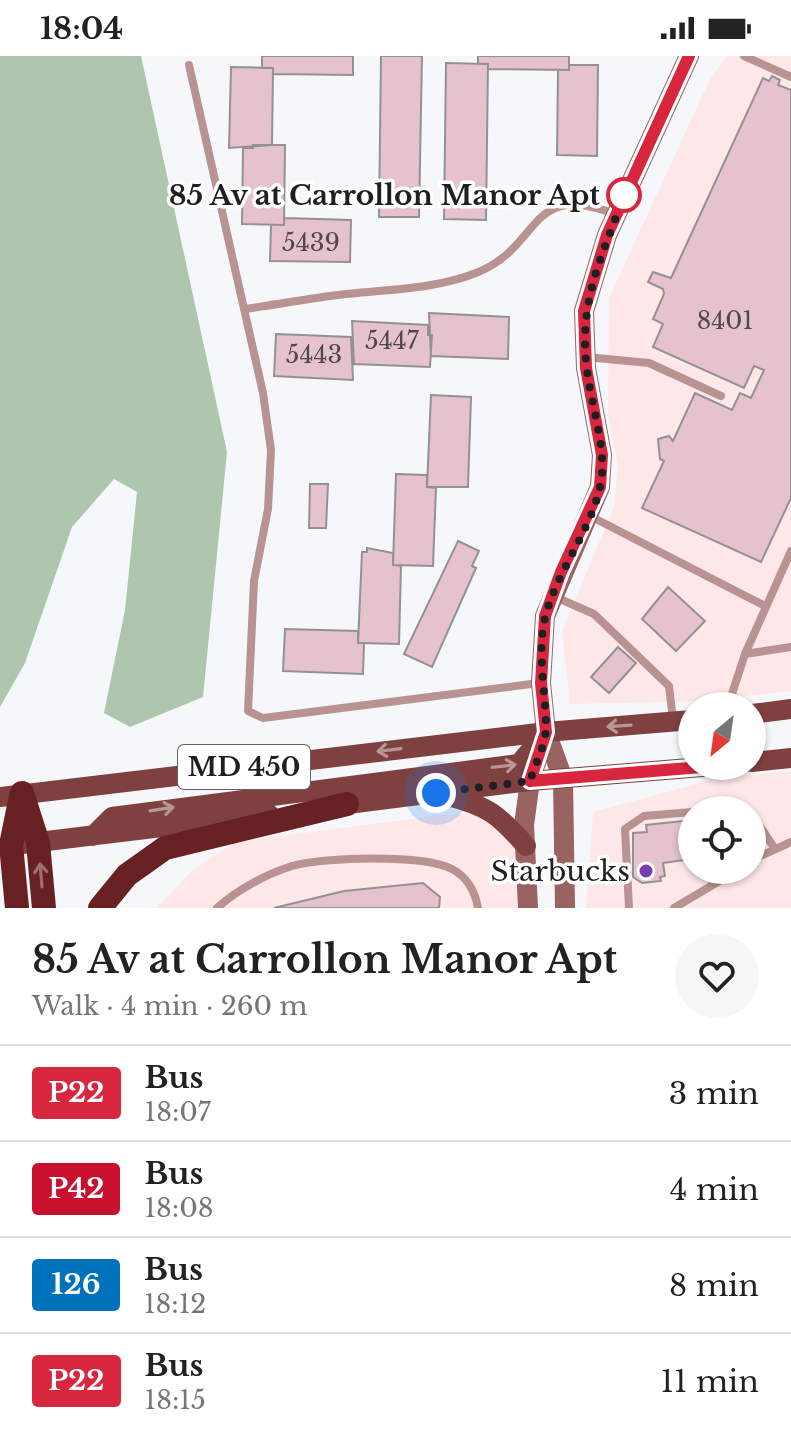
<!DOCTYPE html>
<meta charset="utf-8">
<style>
:root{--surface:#fff;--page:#f6f6f6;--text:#222;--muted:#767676;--line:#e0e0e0}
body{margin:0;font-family:"Libre Baskerville",serif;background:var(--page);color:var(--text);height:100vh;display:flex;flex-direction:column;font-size:30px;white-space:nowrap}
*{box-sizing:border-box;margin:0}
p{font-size:26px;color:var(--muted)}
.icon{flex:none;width:44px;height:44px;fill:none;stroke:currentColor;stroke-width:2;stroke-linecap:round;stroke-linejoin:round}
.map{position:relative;height:852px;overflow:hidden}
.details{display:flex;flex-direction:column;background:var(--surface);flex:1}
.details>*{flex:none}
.badge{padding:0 16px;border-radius:6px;font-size:28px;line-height:52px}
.needle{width:52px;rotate:209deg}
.buttons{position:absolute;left:678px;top:636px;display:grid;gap:16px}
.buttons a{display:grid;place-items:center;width:88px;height:88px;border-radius:50%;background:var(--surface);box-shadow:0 2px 6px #0004;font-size:40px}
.you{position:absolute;width:40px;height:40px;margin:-20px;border:6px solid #fff;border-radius:50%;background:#1a73e8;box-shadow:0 0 0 12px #1a73e833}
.map>.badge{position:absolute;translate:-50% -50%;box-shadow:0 0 0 4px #fff}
.round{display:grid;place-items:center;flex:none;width:84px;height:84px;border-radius:42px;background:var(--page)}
.summary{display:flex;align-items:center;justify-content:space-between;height:136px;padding:0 32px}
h1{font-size:38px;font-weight:700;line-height:60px}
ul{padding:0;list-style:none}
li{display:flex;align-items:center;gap:24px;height:96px;padding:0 32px;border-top:2px solid var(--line)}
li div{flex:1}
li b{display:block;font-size:30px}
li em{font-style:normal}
li .badge{min-width:88px;font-weight:700;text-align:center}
.status{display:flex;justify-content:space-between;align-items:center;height:56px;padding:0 40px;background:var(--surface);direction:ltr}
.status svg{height:22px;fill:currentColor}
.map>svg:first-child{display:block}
.commercial{fill:#fde7e8;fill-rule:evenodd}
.forest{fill:#aec5ae}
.building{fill:#e5c2ce;stroke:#949192;stroke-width:2}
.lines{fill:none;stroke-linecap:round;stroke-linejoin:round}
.lane{stroke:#b99391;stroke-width:8}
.secondary{stroke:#986361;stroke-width:20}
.primary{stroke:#7f4140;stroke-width:20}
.highway{stroke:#682123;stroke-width:24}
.oneway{stroke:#b99696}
.oneway2{stroke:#9d6f70}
.line-casing{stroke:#fff;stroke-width:18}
.line{stroke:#d7263d;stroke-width:12}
.walk{stroke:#1e1f20;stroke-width:8;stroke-dasharray:0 14.4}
.stop-dot{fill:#fff;stroke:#d7263d;stroke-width:4}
.poi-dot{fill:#763db3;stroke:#fff;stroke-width:3}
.labels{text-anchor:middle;stroke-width:7;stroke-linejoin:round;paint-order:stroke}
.number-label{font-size:24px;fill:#50484c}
.shield{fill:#fff;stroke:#626263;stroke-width:2}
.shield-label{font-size:26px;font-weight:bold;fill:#1e1f20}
.stop-label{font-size:28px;font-weight:bold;fill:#1e1f20;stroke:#fff;text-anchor:end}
.poi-label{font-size:28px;fill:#1e1f20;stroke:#fff;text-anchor:end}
</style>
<div class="status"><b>18:04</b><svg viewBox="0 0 49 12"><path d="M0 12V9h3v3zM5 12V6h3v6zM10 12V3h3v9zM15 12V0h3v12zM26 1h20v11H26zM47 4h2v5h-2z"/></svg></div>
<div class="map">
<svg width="791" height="852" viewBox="0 0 791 852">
<rect width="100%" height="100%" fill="#f6f7fa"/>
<path class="commercial" d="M727 0H791V635L705 645 570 648 562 575 614 451 618 410 608 358 609 242 710 23Z
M791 715V852H586L593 756 719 722ZM692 754H752V814H692Z
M485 757 514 781 517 852H156L193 814 235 786 441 759Z"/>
<path class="forest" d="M0 0H141L227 396 203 641 130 671 104 657 125 554 137 436 114 423 72 471 25 607 0 651Z"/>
<path class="building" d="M262 0H353V19L273 18V12H262Z
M381 0H422L419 161H379Z
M478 0H569V14L488 13V8H478Z
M446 7 488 8 486 164 444 163Z
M569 9H598L597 100 557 99 558 14H569Z
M231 11 273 12 272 89 229 92Z
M772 20 780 24 778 29 791 34V442L761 506 642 452 664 405 660 403 658 383 669 380 673 385 695 337 732 354 740 337 751 342 764 314 754 310 744 332 653 291 663 268 653 263 664 238 663 233 648 226 653 216 671 222 763 22 769 25Z
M253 89H285L284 169 242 168 243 92H253Z
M284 162 351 164 350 206 270 205 271 169H284Z
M429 257 509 261 508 303 431 300Z
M352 265 428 269V279H432L430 311 354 308Z
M276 278 351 281 353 324 274 320Z
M431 339 471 341 468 431H427Z
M396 418 427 419V431L436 432 433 510 393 509Z
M310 428H328L326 472H309Z
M458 485 479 495 472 510 476 512 432 611 404 598Z
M367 492 393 497V509L401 510 399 588 358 587 362 496H367Z
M668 531 705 565 676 595 642 563Z
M285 573 358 575V587H364L363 618 283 615Z
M618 591 636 607 609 637 591 621Z
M692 764V803L663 807 665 820 660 821 661 825 642 827 633 821V777L647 776 646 769Z
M423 827 440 841 439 852H274L344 835Z"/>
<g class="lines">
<path class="lane" d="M744 0 791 21
M189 9 263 337 271 394 268 453 254 525 248 655 263 662 539 627
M245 253C273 249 301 244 330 240 379 233 430 235 476 217 543 191 526 124 615 158
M586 301 649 307 721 340
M590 460 765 550
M553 540 594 558 669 630 673 664
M745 598 791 591
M728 650 745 598 791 495
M718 754H733
M752 758 775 793
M752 804 791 786
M217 852C237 834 266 818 292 810 324 801 423 798 452 813 467 821 475 835 478 852
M629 852 625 773 644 760 692 756
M674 852 738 814"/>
<path class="secondary" d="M528 852 524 769 530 725 546 676
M565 852 563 723 546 676 541 627 545 560 600 431 602 399 586 312 584 255 607 179 689 0"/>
<path class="primary" d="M752 658 791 653
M752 706 791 702
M448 740C488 750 499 759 526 790
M0 741 546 676 692 664
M332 750 530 725 714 710
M93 780 112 761 519 708 546 676
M22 788 269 758"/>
<path class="highway" d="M22 737 38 787 44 852
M17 852 11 789 21 740
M100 852 127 819 165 792 347 748"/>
</g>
<defs><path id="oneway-shaft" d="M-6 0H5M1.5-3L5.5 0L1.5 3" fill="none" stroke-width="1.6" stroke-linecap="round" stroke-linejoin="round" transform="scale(2)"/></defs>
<g class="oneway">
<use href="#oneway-shaft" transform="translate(619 670) rotate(176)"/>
<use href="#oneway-shaft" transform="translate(389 694) rotate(173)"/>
<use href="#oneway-shaft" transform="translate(504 710) rotate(-7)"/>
<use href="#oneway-shaft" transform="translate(162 753) rotate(-9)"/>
</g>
<use class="oneway2" href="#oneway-shaft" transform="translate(41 819) rotate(-95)"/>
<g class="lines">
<g class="line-casing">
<path id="line" d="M689 0 607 179 584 255 586 312 602 399 600 431 561 516 545 560 541 627 546 676 530 725 714 710"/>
</g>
<use href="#line" class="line"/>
<path class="walk" d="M436 737 530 725C535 709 545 689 546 673 546 635 536 595 546 558 559 510 598 466 602 417 604 383 591 348 587 314 578 244 602 202 624 139"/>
</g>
<circle class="stop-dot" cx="624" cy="139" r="16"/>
<circle class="poi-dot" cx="646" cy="815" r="8"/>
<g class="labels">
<g class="number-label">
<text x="311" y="195">5439</text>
<text x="725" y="273">8401</text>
<text x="392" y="293">5447</text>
<text x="314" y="307">5443</text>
</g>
<rect class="shield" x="178" y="689" width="132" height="44" rx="6"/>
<g class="shield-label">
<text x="244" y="720">MD 450</text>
</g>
<g class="stop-label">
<text x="600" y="149">85 Av at Carrollon Manor Apt</text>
</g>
<g class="poi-label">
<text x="630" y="825">Starbucks</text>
</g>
</g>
</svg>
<div class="buttons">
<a><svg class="needle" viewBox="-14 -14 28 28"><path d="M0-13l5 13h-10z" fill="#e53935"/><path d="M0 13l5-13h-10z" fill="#767676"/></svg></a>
<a><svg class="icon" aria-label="locate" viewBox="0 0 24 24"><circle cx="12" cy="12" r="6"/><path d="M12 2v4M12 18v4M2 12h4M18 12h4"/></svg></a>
</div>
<div class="you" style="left:436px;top:737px"></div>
</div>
<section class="details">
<div class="summary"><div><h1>85 Av at Carrollon Manor Apt</h1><p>Walk · 4 min · 260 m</p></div><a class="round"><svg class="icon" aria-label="heart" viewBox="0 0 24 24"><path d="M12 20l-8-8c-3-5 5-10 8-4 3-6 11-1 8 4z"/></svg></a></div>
<ul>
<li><span class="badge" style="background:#d7263d;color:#fff">P22</span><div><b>Bus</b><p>18:07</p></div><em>3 min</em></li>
<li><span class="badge" style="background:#c8102e;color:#fff">P42</span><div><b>Bus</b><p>18:08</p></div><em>4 min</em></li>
<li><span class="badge" style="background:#0072bc;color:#fff">126</span><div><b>Bus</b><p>18:12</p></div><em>8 min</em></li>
<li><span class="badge" style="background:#d7263d;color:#fff">P22</span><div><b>Bus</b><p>18:15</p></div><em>11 min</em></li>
</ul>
</section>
